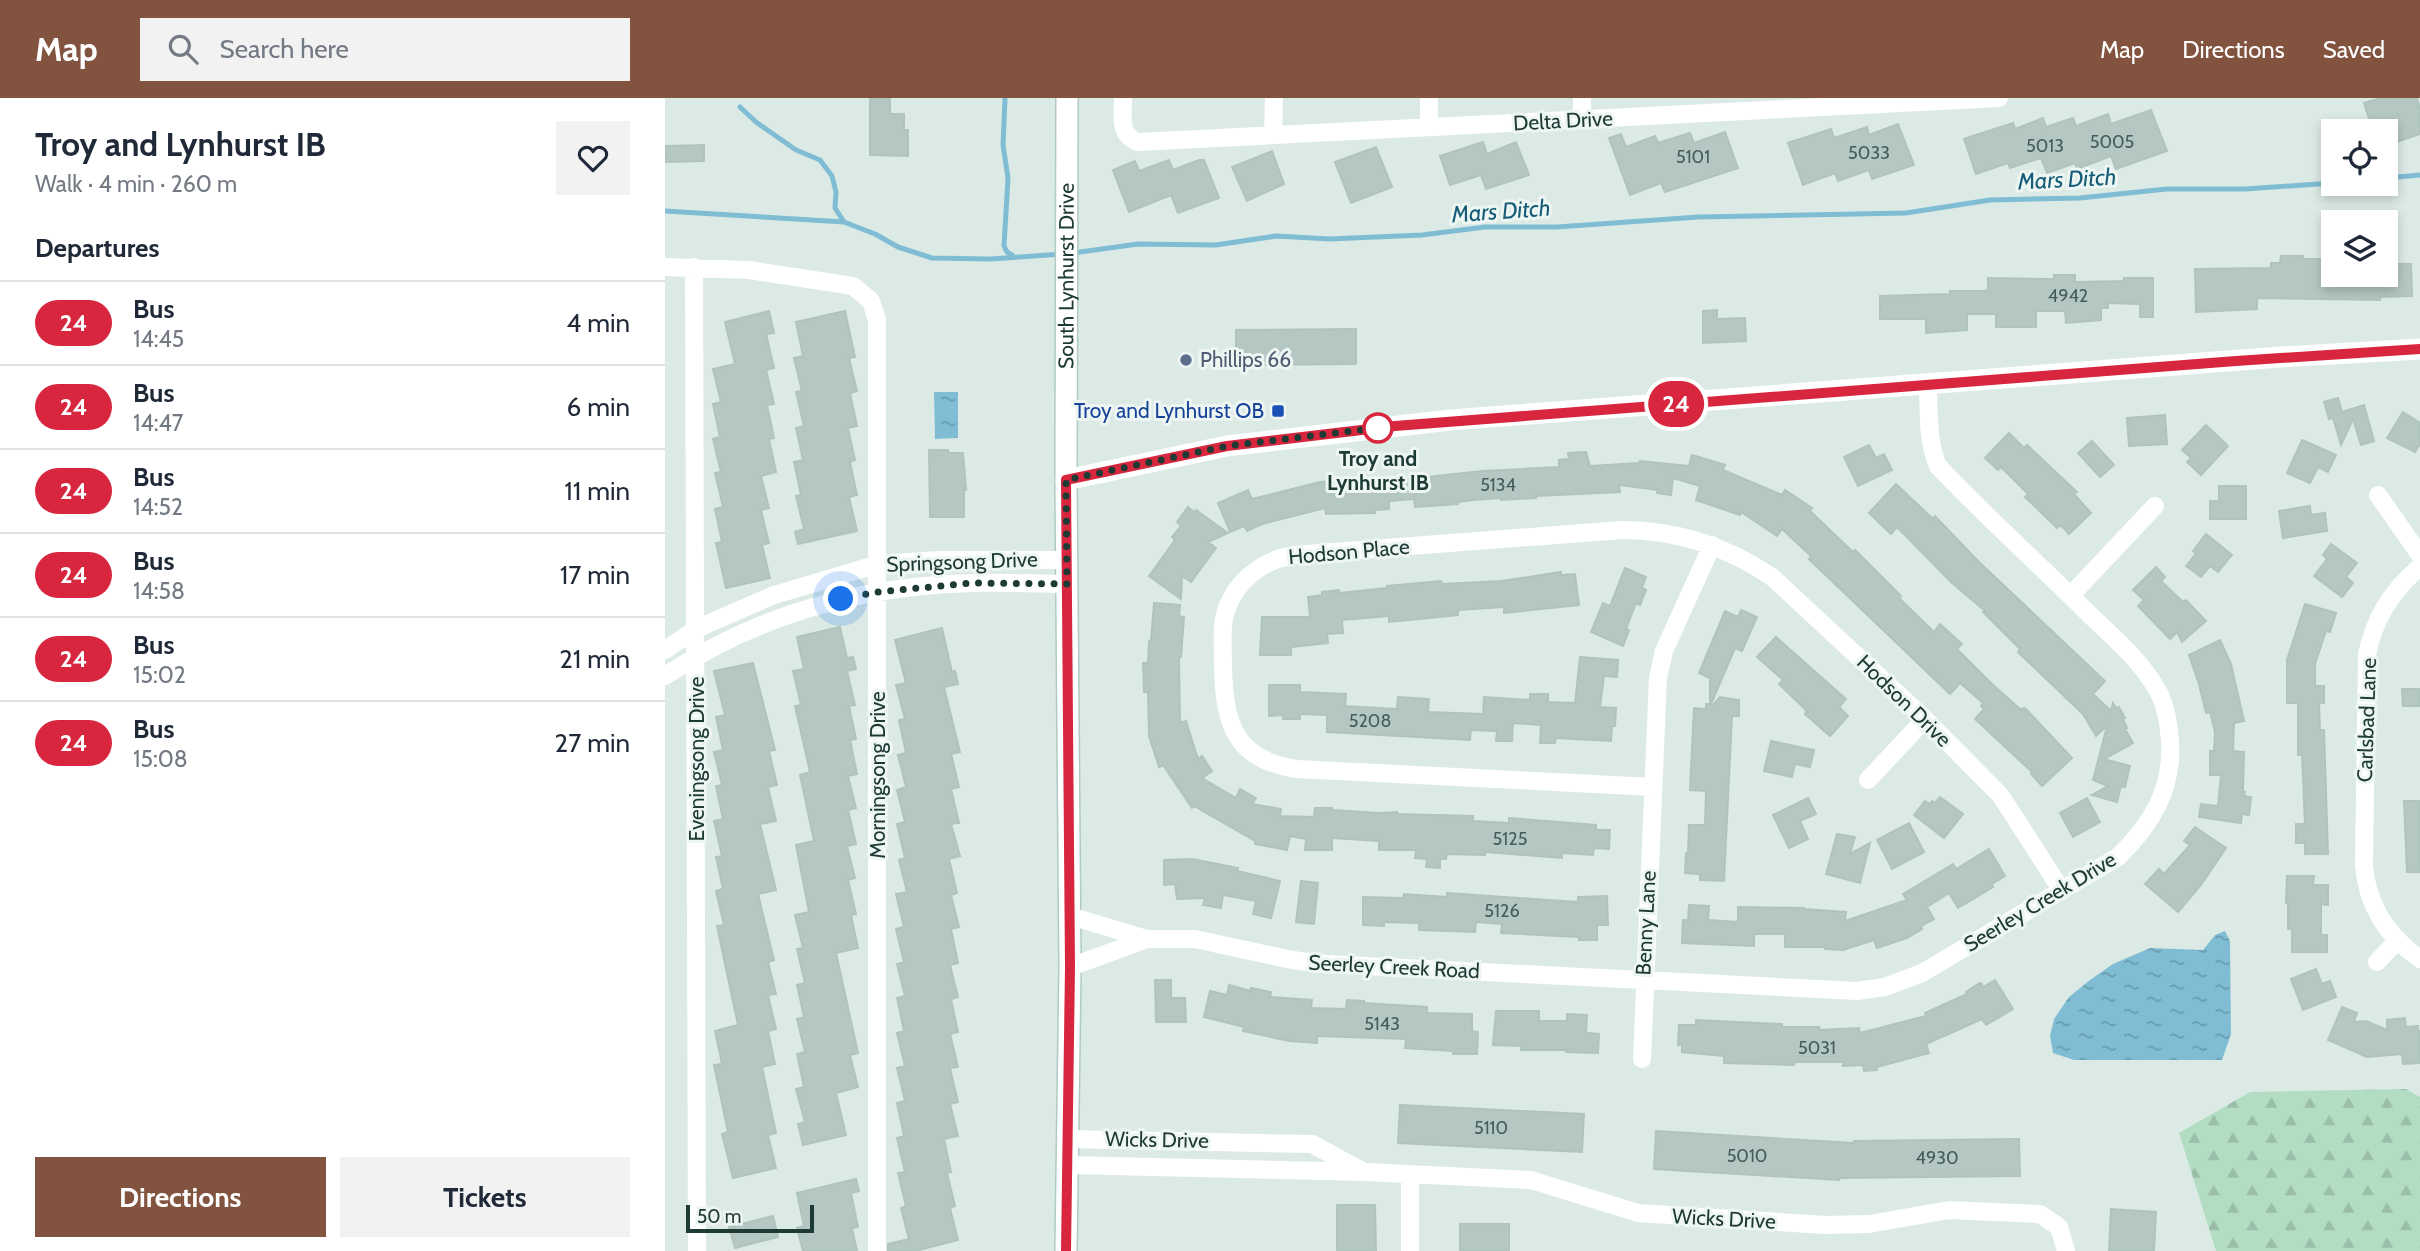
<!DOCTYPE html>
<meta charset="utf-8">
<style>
:root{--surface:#fff;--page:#f2f2f3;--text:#1f2937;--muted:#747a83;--line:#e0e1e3;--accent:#82543f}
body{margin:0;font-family:Cabin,sans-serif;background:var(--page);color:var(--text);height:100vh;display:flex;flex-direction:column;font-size:26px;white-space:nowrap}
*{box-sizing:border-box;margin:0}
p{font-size:23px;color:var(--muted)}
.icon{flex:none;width:38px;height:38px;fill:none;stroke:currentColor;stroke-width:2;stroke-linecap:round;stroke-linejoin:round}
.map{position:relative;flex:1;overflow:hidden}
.drawer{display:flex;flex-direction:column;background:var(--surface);width:665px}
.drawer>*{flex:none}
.badge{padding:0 14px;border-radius:23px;font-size:24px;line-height:46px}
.controls{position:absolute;left:1656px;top:21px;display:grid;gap:14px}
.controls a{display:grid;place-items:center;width:77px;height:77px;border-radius:0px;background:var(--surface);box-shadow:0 4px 10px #0003;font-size:35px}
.scale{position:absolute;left:21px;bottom:18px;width:128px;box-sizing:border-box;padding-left:7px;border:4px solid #1e3a35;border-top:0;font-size:19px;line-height:24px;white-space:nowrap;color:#1e3a35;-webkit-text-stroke:5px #edf6f3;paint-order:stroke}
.you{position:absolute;width:35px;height:35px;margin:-18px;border:5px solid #fff;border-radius:50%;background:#1a73e8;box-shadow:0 0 0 10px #1a73e833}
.map>.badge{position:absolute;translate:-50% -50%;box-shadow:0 0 0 4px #fff}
h2{padding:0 35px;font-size:26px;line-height:63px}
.round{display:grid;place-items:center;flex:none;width:74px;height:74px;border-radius:0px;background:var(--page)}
.summary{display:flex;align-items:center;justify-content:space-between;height:119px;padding:0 35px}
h1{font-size:33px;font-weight:800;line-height:52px}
.cta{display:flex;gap:14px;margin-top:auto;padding:14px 35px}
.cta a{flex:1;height:80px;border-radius:0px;background:var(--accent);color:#fff;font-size:28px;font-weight:800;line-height:80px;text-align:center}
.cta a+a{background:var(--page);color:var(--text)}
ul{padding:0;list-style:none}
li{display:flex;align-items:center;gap:21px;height:84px;padding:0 35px;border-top:2px solid var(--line)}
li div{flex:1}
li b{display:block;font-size:26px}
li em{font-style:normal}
li .badge{min-width:77px;font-weight:700;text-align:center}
header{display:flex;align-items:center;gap:42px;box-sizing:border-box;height:98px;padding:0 35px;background:var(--accent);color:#fff}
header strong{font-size:33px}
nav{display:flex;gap:38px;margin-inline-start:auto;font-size:24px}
.search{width:490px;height:63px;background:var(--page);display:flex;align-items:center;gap:18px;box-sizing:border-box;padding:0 24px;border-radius:0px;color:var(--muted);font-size:26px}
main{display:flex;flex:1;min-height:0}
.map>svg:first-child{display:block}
.forest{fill:url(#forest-firs)}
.water{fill:url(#water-ripples)}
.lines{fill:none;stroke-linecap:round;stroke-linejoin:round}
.stream{stroke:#80bdd4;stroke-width:5}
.building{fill:#b5c7c2;stroke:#afc4bd;stroke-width:2}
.secondary-casing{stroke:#afcac3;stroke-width:24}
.minor{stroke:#fff;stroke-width:18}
.tertiary{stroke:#fff;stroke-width:21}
.secondary{stroke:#fff;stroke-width:21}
.line-casing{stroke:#fff;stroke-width:16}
.line{stroke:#d7263d;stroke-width:10}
.walk{stroke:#1e3a35;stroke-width:7;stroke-dasharray:0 12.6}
.service-dot{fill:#5c6f8a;stroke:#edf6f3;stroke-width:2.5}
.transit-dot{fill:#1a4fb4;stroke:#edf6f3;stroke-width:2.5}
.stop-dot{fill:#fff;stroke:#d7263d;stroke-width:3.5}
.labels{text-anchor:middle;stroke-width:6;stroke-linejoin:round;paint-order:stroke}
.number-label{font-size:18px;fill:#445d58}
.street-label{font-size:21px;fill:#1e3a35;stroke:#edf6f3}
.service-label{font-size:21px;fill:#4e5e75;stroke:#edf6f3;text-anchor:start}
.transit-label{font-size:21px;fill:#164399;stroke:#edf6f3;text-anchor:end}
.stop-label{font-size:21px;font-weight:bold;fill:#1e3a35;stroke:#edf6f3}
.water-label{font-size:23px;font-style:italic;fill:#155c78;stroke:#edf6f3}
</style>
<header>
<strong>Map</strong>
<div class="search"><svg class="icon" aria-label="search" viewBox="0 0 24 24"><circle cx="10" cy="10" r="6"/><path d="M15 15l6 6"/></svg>Search here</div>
<nav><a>Map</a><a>Directions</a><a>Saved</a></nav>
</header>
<main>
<section class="drawer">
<div class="summary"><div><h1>Troy and Lynhurst IB</h1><p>Walk · 4 min · 260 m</p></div><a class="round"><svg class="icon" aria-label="heart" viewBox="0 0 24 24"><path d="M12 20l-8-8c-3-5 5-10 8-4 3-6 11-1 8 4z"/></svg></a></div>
<h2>Departures</h2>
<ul>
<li><span class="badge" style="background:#d7263d;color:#fff">24</span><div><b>Bus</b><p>14:45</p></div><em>4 min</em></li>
<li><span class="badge" style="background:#d7263d;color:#fff">24</span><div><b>Bus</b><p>14:47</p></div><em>6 min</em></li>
<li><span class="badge" style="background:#d7263d;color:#fff">24</span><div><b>Bus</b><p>14:52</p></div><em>11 min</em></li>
<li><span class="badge" style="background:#d7263d;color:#fff">24</span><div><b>Bus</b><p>14:58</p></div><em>17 min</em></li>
<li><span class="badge" style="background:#d7263d;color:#fff">24</span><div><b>Bus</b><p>15:02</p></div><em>21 min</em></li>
<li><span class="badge" style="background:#d7263d;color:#fff">24</span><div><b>Bus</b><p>15:08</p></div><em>27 min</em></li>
</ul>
<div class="cta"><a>Directions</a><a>Tickets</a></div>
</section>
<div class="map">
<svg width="1755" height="1153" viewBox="0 0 1755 1153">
<defs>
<pattern id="forest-firs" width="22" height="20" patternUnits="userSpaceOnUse" patternTransform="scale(1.75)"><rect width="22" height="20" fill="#b3ddc3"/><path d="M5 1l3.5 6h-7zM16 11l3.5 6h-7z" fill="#9abea8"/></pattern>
<pattern id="water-ripples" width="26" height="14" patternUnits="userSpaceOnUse" patternTransform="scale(1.75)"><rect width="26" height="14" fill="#80bdd4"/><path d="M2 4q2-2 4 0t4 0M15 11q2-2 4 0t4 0" fill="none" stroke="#689bad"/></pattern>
</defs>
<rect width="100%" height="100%" fill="#dceae5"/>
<path class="forest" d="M1741 991 1755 999V1153H1551L1514 1035 1585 994Z"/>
<path class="water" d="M269 294H293V340L270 341Z
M1560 833 1565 843 1566 936 1557 962H1409L1388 955 1385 938 1389 921 1404 899 1425 882 1448 866 1485 850 1538 852 1550 837Z"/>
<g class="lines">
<path class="stream" d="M340 0 338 47 343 80 339 148 342 154 347 157
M75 9 91 24 131 52 155 62 167 78 171 94 170 110 179 124 210 136 233 149 267 160 326 161 398 156
M1720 80 1755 77
M0 113 179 124
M408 155 473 146 551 147 611 138 665 141 757 137 820 129H892L1033 119 1241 115 1325 102 1415 100 1502 91H1580L1668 85"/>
</g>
<path class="building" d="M205 0H225V16H239V32H243V58L205 57Z
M1716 0H1752L1755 11V36L1720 48V33H1708L1699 5Z
M1486 12 1502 53 1451 71 1446 58 1412 71 1410 65 1382 75 1376 60 1345 70 1343 65 1311 76 1299 41 1348 25 1350 31 1378 20 1381 29 1408 20 1411 28 1443 16 1446 26Z
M1233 26 1249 67 1207 81 1204 72 1173 83 1170 75 1138 87 1123 45 1166 31 1169 40 1202 29 1204 37Z
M1060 34 1073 70 1000 94 996 85 965 97 944 40 956 36 961 49 990 38 993 45 1025 35 1029 45Z
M818 44 822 56 851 44 864 77 821 91 816 77 785 87 775 58Z
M39 47V63L0 64V48Z
M711 49 727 89 686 105 670 64Z
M607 53 619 86 582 103 567 69Z
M504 62 508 72 534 62H539L554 100 513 115 506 97 464 114 448 72 470 63 474 73Z
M1616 158H1638V161H1668V177H1720V166H1746L1747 198 1715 199V202L1592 200V211L1531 214 1530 171 1606 170V165H1615Z
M1389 177H1410V184L1459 183V180H1488V219H1475V206L1443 205V210H1436V222L1401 225 1400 213H1371V229H1331V216H1302V232L1261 235V221H1215V198L1285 196V193H1320L1323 191V180L1389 181Z
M1052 212V221L1080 220 1081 243 1038 245V213Z
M104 213 109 235 101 236 109 270 101 272 109 306 102 307 109 340 104 341 111 374 96 378 104 410 96 412 104 445 97 447 105 480 61 490 51 445 57 444 50 411 58 409 50 375 56 374 48 341 55 339 48 306 56 304 48 271 70 266 60 224Z
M180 213 190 259 184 260 192 293 185 295 192 328 183 330 190 362 185 364 192 397 184 399 192 433 133 446 130 434 139 431 131 398 136 397 129 364 138 362 131 330 139 328 131 294 137 293 129 260 138 258 131 224Z
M691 231V266L571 267V232Z
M1673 300 1677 314 1699 307 1709 343 1696 347 1688 321 1676 347 1668 320 1664 321 1659 304Z
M1738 314 1755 325V346L1750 354 1722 340Z
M1500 317 1502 346 1464 348 1462 320Z
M1541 327 1563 348 1536 377 1522 364 1526 360 1517 352Z
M1344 335 1359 350 1362 347 1412 394 1409 396 1426 415 1404 436 1396 427 1392 430 1360 399 1363 396 1336 369 1333 372 1320 360Z
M1637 342 1671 357 1663 374 1653 369 1645 385 1622 375Z
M1427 343 1449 367 1435 379 1413 355Z
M1204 347 1211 360 1219 356 1227 372 1193 388 1179 359Z
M264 352H283V355H298L301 392H299V419H265Z
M921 354 925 368 974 365 975 363 1024 368 1027 357 1060 367 1058 372 1117 397 1120 392 1147 410 1145 413 1188 454 1190 452 1236 498 1234 500 1269 534 1275 526 1297 546 1292 551 1327 586 1355 611 1360 610 1407 660 1377 688 1366 676 1367 674 1310 621 1319 611 1316 608 1318 605 1295 585 1285 596 1144 461 1146 458 1117 431 1112 438 1076 414 1075 417 1031 402 1035 388 1008 380 1006 397 992 395 993 392 954 387 955 394 871 398V400L836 402V400L808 402 793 404V406L750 409 749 401 724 403V411L710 412V415L661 416 660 410 597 426 582 433 579 428 565 434 553 405 583 392 587 401 655 384 723 380V383L818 373 894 369V362L904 361 903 355Z
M1231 386 1268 421 1270 418 1314 464 1440 583 1428 596 1446 613 1448 605 1451 610 1454 609 1460 620 1458 621 1462 630 1460 631 1468 645 1439 661 1465 668 1460 689 1456 688 1452 704 1427 697 1443 688 1428 682 1442 628 1431 638 1418 616 1353 554 1355 551 1318 514 1320 513 1286 484 1232 429 1226 436 1204 415Z
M1554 388H1581V421H1545V403H1554Z
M1645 408 1646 417 1660 415 1662 433 1618 440 1614 413Z
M523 409 529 414 531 412 563 435 543 444 551 450 526 484 517 478 516 501 484 478 510 442 507 439 516 428 512 424Z
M1541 436 1567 457 1553 474 1545 468 1536 479 1521 468 1531 456 1528 453Z
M1666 446 1692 465 1681 479 1688 485 1677 499 1649 478 1662 461 1658 457Z
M1491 469 1500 479 1496 483 1518 504 1521 502 1541 523 1517 544 1512 534 1505 541 1473 508 1479 502 1468 492Z
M960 470 981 479 977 490 981 492 975 507 971 505 961 531 964 532 958 548 926 534 938 505 945 508Z
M896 474V477L910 476 914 507 839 515V509L793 512V517L724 524V518L677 522 678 535 662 536 663 545 626 549V557H595L597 519H645L643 499 657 497V494L674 492V495L722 490V488L776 483 777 486 837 483Z
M489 505 515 507 514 518 519 519 516 559H514L515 625 521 623 533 661 537 658 547 673 537 680 571 700 575 691 591 700 587 706 616 711 615 718 649 719 650 710H667V712L714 715 732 714V716L808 718V723L844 725V720L931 727V732H945L944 751 929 750 928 757 897 755V760L820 754V757L782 756 781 761H775V770L761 769 762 761 750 760 751 752H714V743L667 740V752H640L641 741 625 738 622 752 590 746V743L529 708 527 710 498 667 494 669 484 638 483 594H479L478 565H483L484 543H486Z
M1640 506 1671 515 1665 534 1661 533 1650 566V588H1659V605H1654L1655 632H1659L1663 756H1640V745H1631V726H1640L1637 657H1633V605H1622V562Z
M1076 512 1092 519 1077 553 1070 550 1046 606 1048 607 1055 599 1074 602V618H1067L1059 783 1035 782V776L1020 775 1021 755H1023L1024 727H1040L1041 693 1025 692 1029 610 1041 611V606H1045V580L1034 575 1060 513 1073 519Z
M175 529 182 560 188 559 191 571 182 573 190 607 184 608 191 641 185 642 192 676 183 678 191 710 183 712 191 746 182 748 190 780 183 782 191 816 186 817 193 850 171 855 193 955 185 957 193 989 171 995 181 1037 138 1047 133 1026 140 1024 131 991 139 989 132 956 140 954 132 921 139 919 132 887 140 885 132 851 138 850 130 817 144 814 131 747 149 743 135 677 145 674 130 608 136 607 128 573 139 571 132 539Z
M277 530 287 574 290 573 293 586 279 589 295 654 286 656 294 689 286 691 294 725 286 726 295 758 284 761 292 795 286 797 294 829 286 831 293 865 285 867 293 899 286 901 293 934 285 936 293 969 285 970 293 1004 285 1006 293 1038 279 1041 286 1074 282 1075 290 1108 285 1110 293 1142 250 1153H223V1146L244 1141 236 1110 241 1108 233 1075 240 1074 232 1040 239 1038 232 1005 240 1003 232 970 240 968 232 935 239 933 232 900 240 898 232 866 239 864 231 831 239 829 231 796 242 794 234 762 240 760 232 726 240 724 232 692 241 689 233 657 241 655 234 622 240 621 231 587 241 585 230 542Z
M1111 539 1181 601 1174 609 1183 618 1165 638 1140 616 1142 613 1114 586 1118 582 1092 559Z
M1555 542 1566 566 1579 623 1569 625 1568 653 1579 654 1578 694H1580L1579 698 1586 699 1584 717 1577 716 1576 725 1534 719 1536 706 1553 708 1556 677H1545V653H1549L1550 634 1545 614 1541 615 1534 586 1524 557Z
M915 559 953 562 952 579 939 578 935 609 951 610 950 628H947L946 643 891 640 890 645H875L876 627 848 625 847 643H831L832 633 806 632 805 642 662 634V617L635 616V621H618V617L604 618V587H635V594L681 596 680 608 732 611 733 599 764 601 763 614 818 616 819 599 865 602V596H883V604L910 605Z
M88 565 110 652 104 653 112 687 103 689 111 723 95 726 111 792 93 796 109 862 103 864 111 896 103 897 111 931 103 933 110 966 97 969 111 1035 103 1037 111 1070 68 1080 57 1036 63 1034 49 967 57 966 50 933 73 927 52 828 59 827 51 793 58 791 51 759 57 758 49 723 58 721 51 688 57 687 49 654 58 652 51 619 60 617 49 573Z
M1737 591H1755V608H1738Z
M1106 643 1149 652 1145 669 1130 666 1127 679 1099 673Z
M1275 699 1298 716 1279 740 1249 717 1260 703 1265 706 1267 703 1270 705Z
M1143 700 1151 716 1135 723 1143 741 1124 750 1108 717Z
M1422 700 1435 724 1408 739 1395 715Z
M1739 703H1755V774H1742Z
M1244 725 1259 754 1227 771 1212 742Z
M1530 729 1561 750 1536 787 1513 814 1480 786 1494 771 1499 776 1525 747 1519 743Z
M1172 736 1190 739 1185 756 1205 745 1195 785 1161 776Z
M1324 751 1340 778 1327 786 1328 789 1293 810 1284 795 1262 809 1269 821 1256 828 1257 831 1242 840 1212 850 1209 842 1178 852 1160 851V849H1120V836H1089V848L1017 845 1018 822H1023L1024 807 1044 808 1043 822 1073 824V809L1139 810V811L1181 814 1180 823 1242 802 1238 796 1288 766 1291 771Z
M527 761 573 770 572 773 615 783 606 820 588 816 591 803 558 797 556 810 538 807 540 800 512 801 510 786 499 787V762Z
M1622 778H1649L1648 787H1663V807L1656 806V837H1662V854H1627V831H1623V805H1621Z
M636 783 653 785 649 826 631 824Z
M782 795 913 804V799L942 798 943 827H932V842H914V839L836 835 837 826 811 824 810 834 754 832V825L719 824V828L698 827V799L738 800 739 796 782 799Z
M1651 871 1657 886 1665 883 1671 899 1638 912 1626 881Z
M490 882H506V900H520L521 924H491Z
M1330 882 1348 911 1321 927 1317 921 1261 946 1264 955 1212 969V972L1199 973 1198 967 1178 968V964H1130L1129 967 1059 965V958L1017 954V947H1013L1014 927H1031V922L1117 926V929H1154L1155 932 1194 930 1195 935 1261 918 1260 915 1302 896 1301 894 1313 886 1316 885 1318 889Z
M564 887 586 893V890L606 894 605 899 647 902 646 910 681 911 682 902 699 903V905L762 909V915L807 916V933L813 934 812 956H788V953L740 950 741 941 652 938V945L624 943 578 933 579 929 539 919 545 893 562 897Z
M1677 909 1692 915 1689 924 1701 923 1722 932V922L1740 920 1741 929 1753 928V933H1755V965L1738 966 1737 956 1702 959 1663 942Z
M831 913H874V923H902V916L922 917 921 935 934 936 933 955 901 954V952H856V948L828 947Z
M735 1007 919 1016 917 1054 733 1045Z
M991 1033 1189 1045V1043L1354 1041 1355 1078 1174 1080V1082L989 1071Z
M191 1081 194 1093 186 1095 193 1129 187 1130 192 1153H138L132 1130 139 1128 132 1095Z
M672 1107H710L711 1153H672Z
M1446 1111 1491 1114 1489 1153H1444Z
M108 1118 113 1139 70 1150 64 1129Z
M795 1126H844V1153H795Z"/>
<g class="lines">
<g class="secondary-casing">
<g id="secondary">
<path id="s1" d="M401 1153 405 869 401 382 402 0"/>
</g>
</g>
<path class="minor" d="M458 0C458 18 453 37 473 44L1334 0
M917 0V22
M764 29V0
M608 37 609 0
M0 169 84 172 188 188 206 203 212 222V1153
M29 169 32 1153
M1713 397 1755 457
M1755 469C1727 492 1709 521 1702 557L1699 767C1702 808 1722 838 1755 861
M1406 497 1490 408
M0 552 31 531 109 497 213 466 274 462H402
M0 578C93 516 195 488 307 485 338 484 371 486 402 486
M1203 682 1260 621
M988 689 632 671C567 662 559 622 558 565 558 553 557 540 558 527 563 489 593 463 629 457L957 432C1012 432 1061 448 1107 479L1260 621 1336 698 1397 793
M405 818 482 841H530L627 862 661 866 1192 893 1220 889 1257 875 1453 759C1487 726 1508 691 1505 643 1504 628 1501 610 1495 597 1479 565 1450 541 1425 517 1375 467 1322 420 1273 368 1262 342 1264 315 1263 287
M1712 864 1732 843
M405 869 482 841
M977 961 993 580 999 553 1047 447
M403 1041 647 1046 697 1073
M403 1067 701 1074 866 1082 973 1115 1160 1127 1204 1126 1284 1112 1375 1116 1394 1129 1401 1153
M745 1077V1153"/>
<path class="tertiary" d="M401 382 562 348 785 322 1616 259 1755 251"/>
<use href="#secondary" class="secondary"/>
</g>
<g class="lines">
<g class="line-casing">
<path id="line" d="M401 1153 405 869 401 382 562 348 730 328 1571 263 1755 251"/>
</g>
<use href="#line" class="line"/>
<path class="walk" d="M176 501 213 494 306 485 402 486 401 382 562 348 713 330"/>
</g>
<circle class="service-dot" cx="521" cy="262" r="7"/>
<rect class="transit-dot" x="606" y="306" width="14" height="14" rx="3.5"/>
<circle class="stop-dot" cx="713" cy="330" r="14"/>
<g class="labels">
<g class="number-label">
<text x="1447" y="50">5005</text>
<text x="1380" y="54">5013</text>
<text x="1204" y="61">5033</text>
<text x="1028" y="65">5101</text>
<text x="1403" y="204">4942</text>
<text x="833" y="393">5134</text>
<text x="705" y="629">5208</text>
<text x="845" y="747">5125</text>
<text x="837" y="819">5126</text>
<text x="717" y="932">5143</text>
<text x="1152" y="956">5031</text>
<text x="826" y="1036">5110</text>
<text x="1082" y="1064">5010</text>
<text x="1272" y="1066">4930</text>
</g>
<g class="street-label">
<text transform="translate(898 23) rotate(-3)" y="7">Delta Drive</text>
<text dy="7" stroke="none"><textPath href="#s1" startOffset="975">South Lynhurst Drive</textPath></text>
<text transform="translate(684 454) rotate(-5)" y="7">Hodson Place</text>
<text transform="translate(297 464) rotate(-2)" y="7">Springsong Drive</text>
<text transform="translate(1239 603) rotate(44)" y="7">Hodson Drive</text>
<text transform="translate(1702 622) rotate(-88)" y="7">Carlsbad Lane</text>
<text transform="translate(32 661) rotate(-90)" y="7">Eveningsong Drive</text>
<text transform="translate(213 677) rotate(-90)" y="7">Morningsong Drive</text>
<text transform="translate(1375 804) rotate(-31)" y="7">Seerley Creek Drive</text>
<text transform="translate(981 825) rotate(-87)" y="7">Benny Lane</text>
<text transform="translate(729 869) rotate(3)" y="7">Seerley Creek Road</text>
<text transform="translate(492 1042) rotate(1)" y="7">Wicks Drive</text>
<text transform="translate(1059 1121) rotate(3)" y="7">Wicks Drive</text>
</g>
<g class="service-label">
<text x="535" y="269">Phillips 66</text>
</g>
<g class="transit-label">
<text x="599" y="320">Troy and Lynhurst OB</text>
</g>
<g class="stop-label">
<text x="713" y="368">Troy and<tspan x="713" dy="24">Lynhurst IB</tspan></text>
</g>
<g class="water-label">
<text transform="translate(1402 81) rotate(-3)" y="8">Mars Ditch</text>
<text transform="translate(836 113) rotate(-4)" y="8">Mars Ditch</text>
</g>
</g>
</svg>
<div class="controls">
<a><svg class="icon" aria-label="locate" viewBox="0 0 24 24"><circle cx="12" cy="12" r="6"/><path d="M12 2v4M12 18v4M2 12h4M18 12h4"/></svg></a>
<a><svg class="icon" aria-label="layers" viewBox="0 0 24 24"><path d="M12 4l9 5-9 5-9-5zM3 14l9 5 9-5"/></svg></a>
</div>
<div class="scale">50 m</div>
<div class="you" style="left:176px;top:501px"></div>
<b class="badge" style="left:1011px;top:306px;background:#d7263d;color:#fff">24</b>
</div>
</main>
